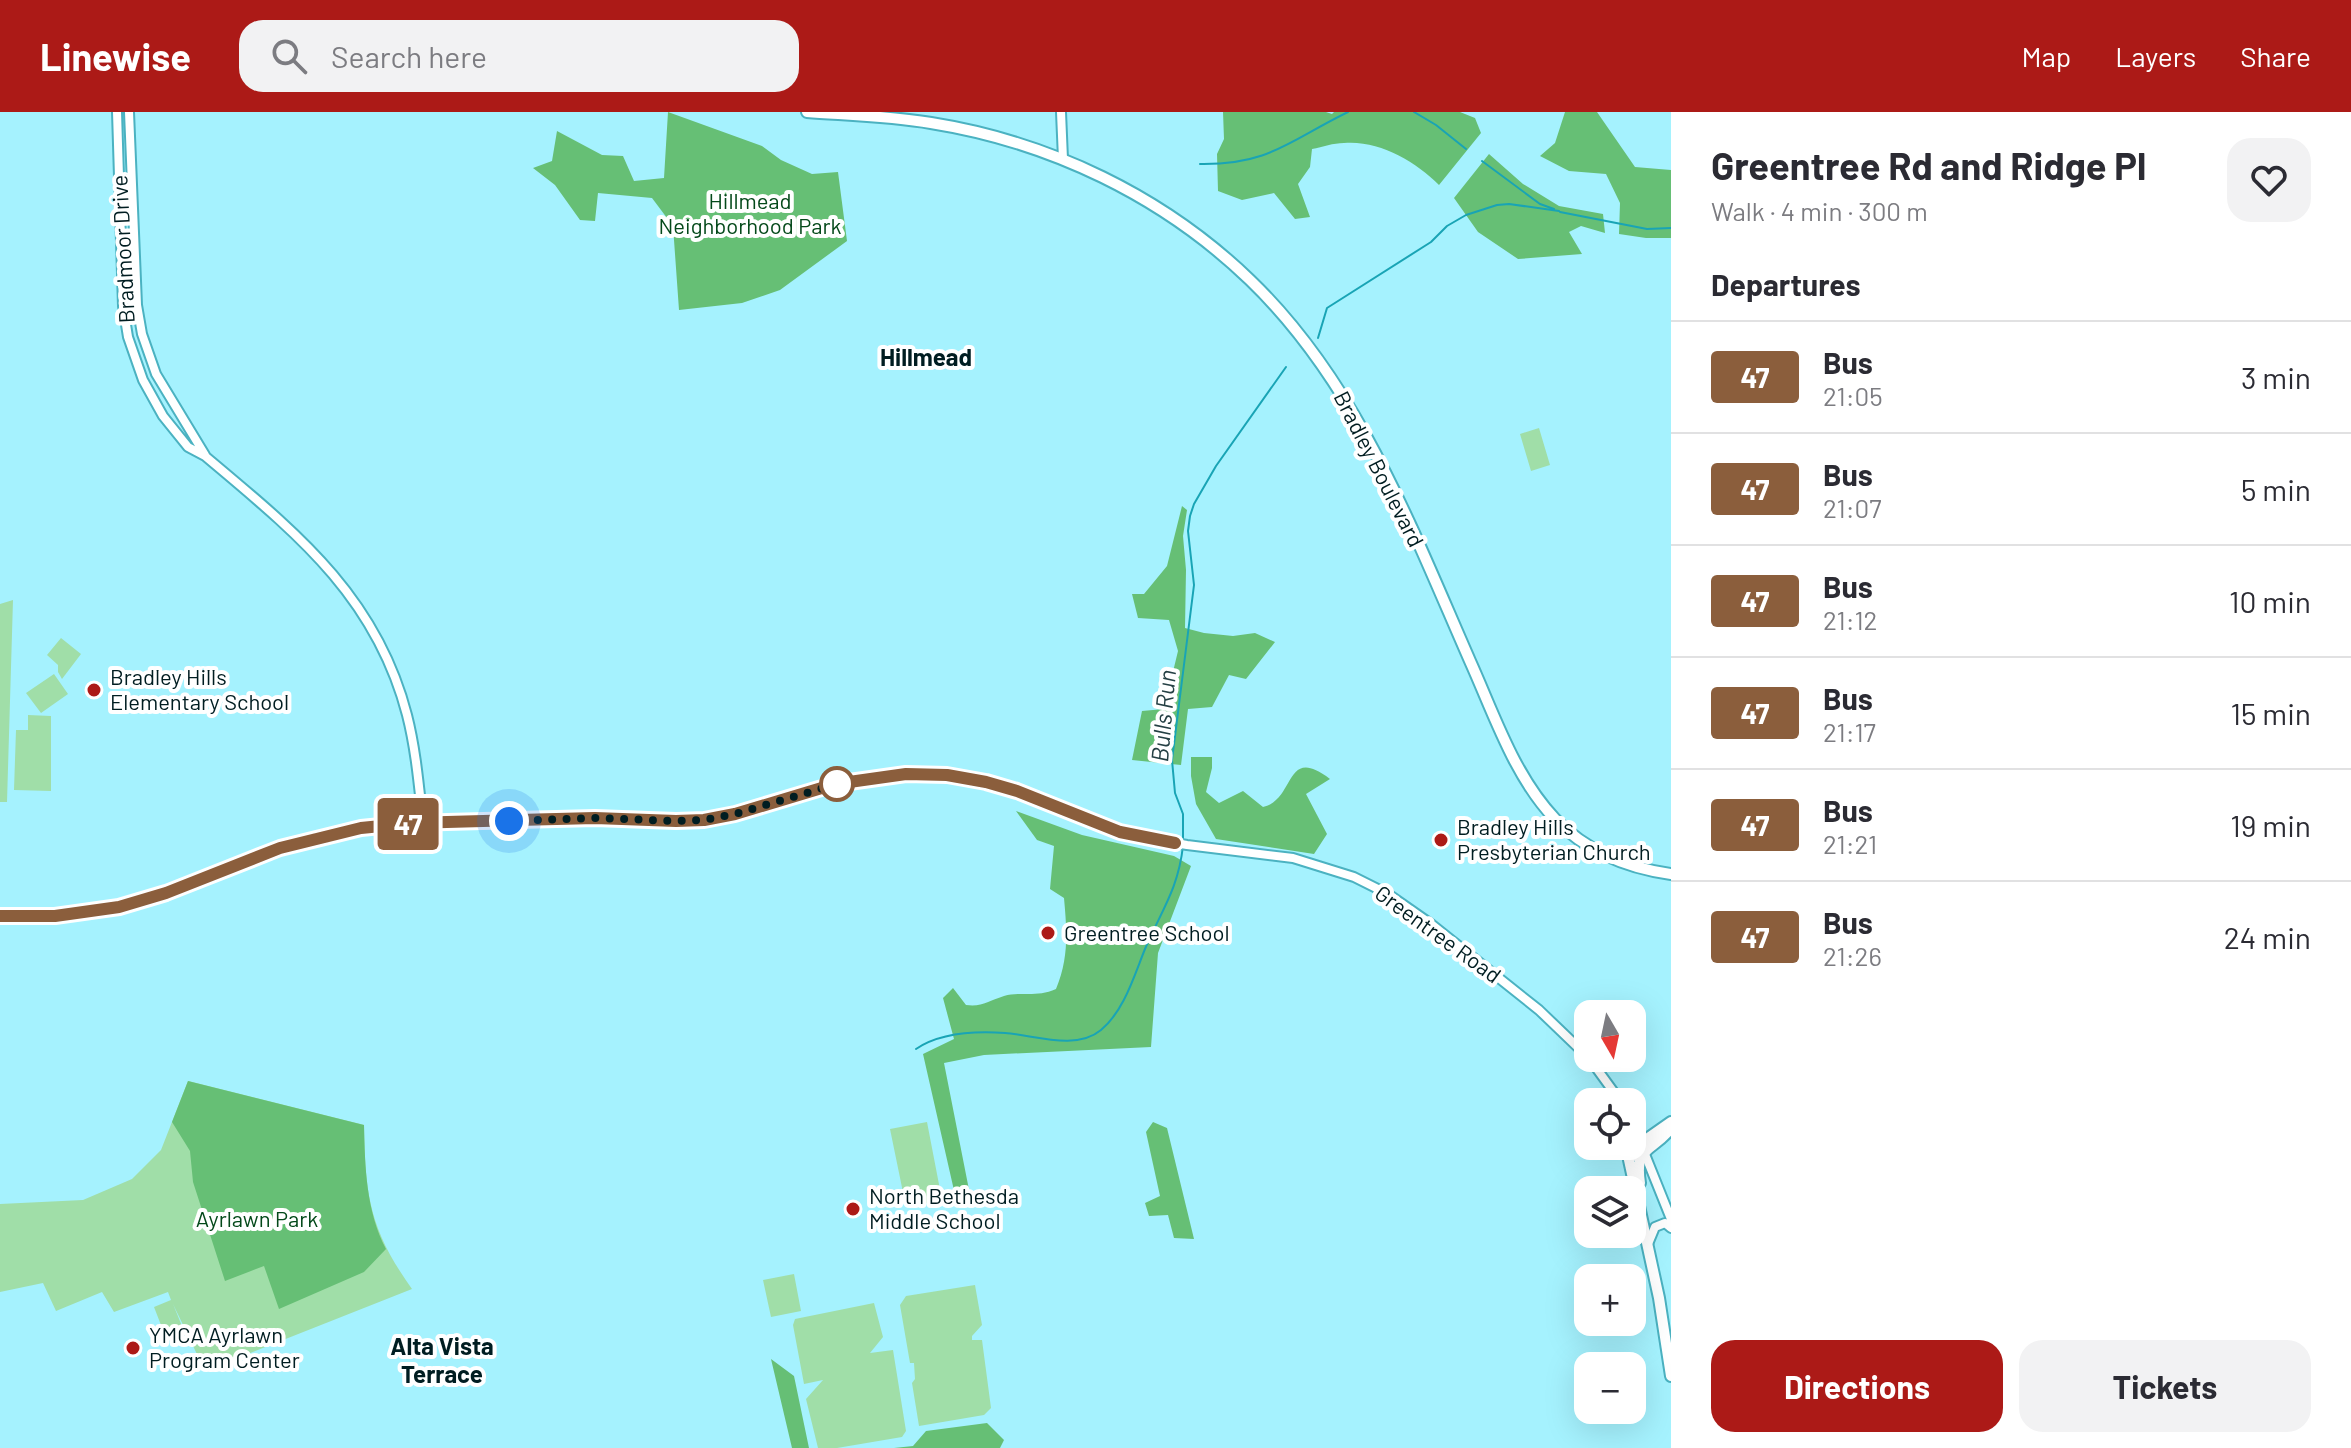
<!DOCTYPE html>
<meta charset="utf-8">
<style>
:root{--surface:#fff;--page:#f2f2f3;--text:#2b2b33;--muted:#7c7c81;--line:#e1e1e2;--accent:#ac1a17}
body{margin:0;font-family:Barlow,sans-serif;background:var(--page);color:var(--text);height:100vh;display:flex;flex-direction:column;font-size:30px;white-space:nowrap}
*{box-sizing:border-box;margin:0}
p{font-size:26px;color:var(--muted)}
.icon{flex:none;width:44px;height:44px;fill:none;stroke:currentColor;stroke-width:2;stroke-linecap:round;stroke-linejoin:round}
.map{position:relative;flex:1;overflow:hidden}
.panel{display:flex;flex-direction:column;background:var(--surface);width:680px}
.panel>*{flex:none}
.badge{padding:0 16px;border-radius:6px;font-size:28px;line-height:52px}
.needle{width:52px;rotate:171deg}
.controls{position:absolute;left:1574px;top:888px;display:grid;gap:16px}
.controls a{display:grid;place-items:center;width:72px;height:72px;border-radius:16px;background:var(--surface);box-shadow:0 8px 32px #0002;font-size:40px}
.you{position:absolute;width:40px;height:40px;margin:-20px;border:6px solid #fff;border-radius:50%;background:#1a73e8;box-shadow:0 0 0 12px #1a73e833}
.map>.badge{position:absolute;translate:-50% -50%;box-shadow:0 0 0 4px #fff}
h2{padding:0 40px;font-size:30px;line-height:72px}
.round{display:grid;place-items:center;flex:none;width:84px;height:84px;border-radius:24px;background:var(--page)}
.overview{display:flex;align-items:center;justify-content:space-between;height:136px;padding:0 40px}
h1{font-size:38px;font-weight:700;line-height:60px}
.cta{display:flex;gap:16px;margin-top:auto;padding:16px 40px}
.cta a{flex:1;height:92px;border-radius:24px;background:var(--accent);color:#fff;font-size:32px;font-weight:700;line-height:92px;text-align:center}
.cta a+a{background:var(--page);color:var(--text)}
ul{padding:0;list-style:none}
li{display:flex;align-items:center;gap:24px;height:112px;padding:0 40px;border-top:2px solid var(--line)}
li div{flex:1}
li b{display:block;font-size:30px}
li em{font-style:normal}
li .badge{min-width:88px;font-weight:700;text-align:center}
header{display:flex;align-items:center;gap:48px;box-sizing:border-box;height:112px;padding:0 40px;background:var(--accent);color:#fff}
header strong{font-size:38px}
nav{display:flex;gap:44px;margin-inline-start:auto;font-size:28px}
.search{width:560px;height:72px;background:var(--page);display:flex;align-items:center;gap:20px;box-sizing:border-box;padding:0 28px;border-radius:24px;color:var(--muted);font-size:30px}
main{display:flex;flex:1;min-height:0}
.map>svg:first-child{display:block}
.green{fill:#a0dea8}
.forest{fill:#66bf75}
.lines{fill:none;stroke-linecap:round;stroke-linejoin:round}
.stream{stroke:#19a4b5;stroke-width:2}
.minor-casing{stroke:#4bb2c1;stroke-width:12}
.major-casing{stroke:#4bb2c1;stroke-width:14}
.minor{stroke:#fff;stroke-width:8}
.major{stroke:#fff;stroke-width:10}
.line-casing{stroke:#fff;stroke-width:18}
.line{stroke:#8b5e3c;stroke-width:12}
.walk{stroke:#001d21;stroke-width:8;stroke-dasharray:0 14.4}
.poi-dot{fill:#ac1a17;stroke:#fff;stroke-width:3}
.stop-dot{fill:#fff;stroke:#8b5e3c;stroke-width:4}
.labels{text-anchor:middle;stroke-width:8;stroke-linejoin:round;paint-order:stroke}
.park-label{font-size:22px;fill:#04491a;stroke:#fff}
.street-label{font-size:22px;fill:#001d21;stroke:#fff}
.poi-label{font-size:22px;fill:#001d21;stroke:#fff;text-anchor:start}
.neighbourhood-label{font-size:24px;font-weight:bold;fill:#001d21;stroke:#fff}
.water-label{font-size:24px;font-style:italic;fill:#254044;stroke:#fff}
</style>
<header>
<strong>Linewise</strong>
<div class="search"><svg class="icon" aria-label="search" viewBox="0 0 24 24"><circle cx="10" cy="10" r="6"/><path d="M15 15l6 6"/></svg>Search here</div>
<nav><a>Map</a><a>Layers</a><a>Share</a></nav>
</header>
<main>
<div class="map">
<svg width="1671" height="1336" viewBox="0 0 1671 1336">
<rect width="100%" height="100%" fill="#a5f2fe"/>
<path class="green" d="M1539 316 1550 353 1531 359 1520 322Z
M13 488 7 690H0V492Z
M61 526 81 542 62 567 58 560V553L47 543Z
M54 562 68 582 41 601 26 581Z
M28 603 51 604V679L14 678 16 618H28Z
M188 969 364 1013C365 1084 370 1118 412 1177L205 1259 173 1192 184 1219 166 1226 154 1195 171 1188 168 1180 114 1200 102 1180 56 1199 43 1171 0 1180V1092L83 1088 132 1067 161 1038Z
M927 1010 942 1088 906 1095 890 1017Z
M794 1162 801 1199 771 1205 763 1168Z
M975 1173 982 1213 972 1224V1228H982L991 1296 984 1303 919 1314 912 1271 915 1267 914 1251H910L900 1193 906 1184Z
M874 1191 883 1225 870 1241 893 1238 906 1319 902 1325 837 1336H818L806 1287 823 1268 804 1272 793 1213 795 1207Z"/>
<path class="forest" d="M668 0 762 34 781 48 812 62 838 60 847 129 780 178 742 191 679 198 673 114 652 86 598 81 595 109 580 108 555 73 533 56 552 49 557 19 602 43 623 44 634 69 664 66Z
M1223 0H1326L1332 2 1334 0H1460L1475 6 1481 21 1439 73C1415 49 1379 28 1344 31 1333 31 1323 35 1312 37L1310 55 1298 72 1310 105 1295 107 1274 81 1242 88 1218 79 1217 42 1224 27Z
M1565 0H1597L1635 55 1671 58V126H1646L1619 122 1620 91 1606 62 1569 59 1540 44 1555 31Z
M1489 42 1523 72 1559 94 1603 102 1605 121 1581 114 1569 120 1582 142 1518 147 1478 120 1454 86Z
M1182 394 1187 398 1183 424 1186 458 1185 516 1204 521 1233 524 1255 521 1275 530 1246 567 1229 563 1212 595 1188 597 1181 653 1132 648 1142 599 1164 597 1178 539 1169 508 1138 506 1132 482H1144L1167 454Z
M1191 645H1212V656L1206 680 1219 691 1243 679 1263 695C1296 688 1284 632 1330 667L1306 682 1327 722 1314 742 1216 727 1196 692 1191 664Z
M1016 699 1082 723 1174 744 1191 754 1158 841 1151 935 984 943 944 951 972 1093 958 1096 923 942 954 927 943 886 953 876 966 893C983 895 988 889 1004 884 1021 879 1036 886 1056 877 1069 846 1067 819 1064 786L1050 777 1054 734 1037 728Z
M188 969 364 1013C365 1055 366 1099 386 1137L364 1160 279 1197 264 1154 225 1169 193 1070 190 1039 172 1010Z
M1153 1010 1167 1016 1194 1127 1174 1126 1168 1103 1149 1104 1145 1091 1160 1084 1146 1020Z
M771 1247 794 1264 809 1336H792Z
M987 1311 1004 1328 1000 1336H894L913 1334 926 1319Z"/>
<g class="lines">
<path class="stream" d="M1414 0 1436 13 1466 37
M1482 49 1540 92 1554 97
M1200 52C1270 53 1290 28 1348 0
M1560 100 1647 117 1671 116
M1318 226 1327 196 1431 130 1447 114 1466 103 1497 93 1509 92 1559 99
M1183 728V702L1175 681 1172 648 1194 473 1188 419 1190 404 1194 392 1216 354 1286 255
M916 937C941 920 976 919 1005 921 1034 923 1076 939 1101 918 1124 899 1134 864 1145 837 1161 799 1178 778 1183 734"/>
<g class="minor-casing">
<path id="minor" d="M117 0 123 194 128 225 143 268 163 304 188 335 205 344C294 419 376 483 407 603 416 638 419 675 423 711
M129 0 137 193 142 222 156 262 205 343
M1061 0 1063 47
M0 804H55L119 795 166 781 280 736 361 716 407 712 595 706 704 708 735 702 843 671 906 662 947 663 1000 674 1135 724 1187 733 1293 746 1354 765 1388 782 1431 812 1539 898 1588 945
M1589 946 1621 990
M1632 1010 1671 1107
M1648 1132 1655 1115 1665 1111 1671 1116"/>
</g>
<g class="major-casing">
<path id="major" d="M807 0C848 3 890 4 931 11 1050 30 1163 84 1250 168 1358 272 1411 415 1470 549 1494 602 1514 664 1555 707 1587 740 1627 756 1671 762
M1671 1010 1641 1031 1629 1048 1659 1186 1671 1264
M1640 1071C1634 1033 1653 1040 1671 1016"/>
</g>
<use href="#minor" class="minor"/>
<use href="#major" class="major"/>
</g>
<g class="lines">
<g class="line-casing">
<path id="line" d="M0 804H55L119 795 166 781 280 736 361 716 411 711 595 706 676 709 704 708 735 702 835 672 906 662 947 663 986 670 1017 679 1120 720 1175 731"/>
</g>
<use href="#line" class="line"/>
<path class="walk" d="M509 709 595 706 676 709 704 708 735 702 837 672"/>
</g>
<g class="poi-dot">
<circle cx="94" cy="578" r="8"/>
<circle cx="1441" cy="728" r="8"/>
<circle cx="1048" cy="821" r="8"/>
<circle cx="853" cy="1097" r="8"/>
<circle cx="133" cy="1236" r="8"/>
</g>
<circle class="stop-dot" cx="837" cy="672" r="16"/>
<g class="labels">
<g class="park-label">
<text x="750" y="97">Hillmead<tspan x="750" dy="25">Neighborhood Park</tspan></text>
<text x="257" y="1115">Ayrlawn Park</text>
</g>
<g class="street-label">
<text transform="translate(123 137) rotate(-93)" y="8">Bradmoor Drive</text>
<text transform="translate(1379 357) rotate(63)" y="8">Bradley Boulevard</text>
<text transform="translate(1438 822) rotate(36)" y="8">Greentree Road</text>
</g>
<g class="poi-label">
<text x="110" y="573">Bradley Hills<tspan x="110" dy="25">Elementary School</tspan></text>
<text x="1457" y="723">Bradley Hills<tspan x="1457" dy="25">Presbyterian Church</tspan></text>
<text x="1064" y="829">Greentree School</text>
<text x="869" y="1092">North Bethesda<tspan x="869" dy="25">Middle School</tspan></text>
<text x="149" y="1231">YMCA Ayrlawn<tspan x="149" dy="25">Program Center</tspan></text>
</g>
<g class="neighbourhood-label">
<text x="926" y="254">Hillmead</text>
<text x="442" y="1243">Alta Vista<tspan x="442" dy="28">Terrace</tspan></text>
</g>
<g class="water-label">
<text transform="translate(1164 604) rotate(-85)" y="8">Bulls Run</text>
</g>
</g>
</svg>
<div class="controls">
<a><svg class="needle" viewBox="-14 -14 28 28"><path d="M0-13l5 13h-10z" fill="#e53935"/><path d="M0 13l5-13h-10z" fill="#7c7c81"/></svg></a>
<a><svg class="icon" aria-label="locate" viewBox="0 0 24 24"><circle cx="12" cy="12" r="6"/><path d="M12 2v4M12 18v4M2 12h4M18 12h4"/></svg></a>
<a><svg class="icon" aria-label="layers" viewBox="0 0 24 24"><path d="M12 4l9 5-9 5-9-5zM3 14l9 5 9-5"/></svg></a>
<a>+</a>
<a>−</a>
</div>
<div class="you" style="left:509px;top:709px"></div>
<b class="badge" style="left:408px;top:712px;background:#8b5e3c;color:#fff">47</b>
</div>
<section class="panel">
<div class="overview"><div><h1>Greentree Rd and Ridge Pl</h1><p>Walk · 4 min · 300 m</p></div><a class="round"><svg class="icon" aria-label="heart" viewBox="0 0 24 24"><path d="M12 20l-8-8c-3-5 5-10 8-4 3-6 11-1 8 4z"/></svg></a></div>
<h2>Departures</h2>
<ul>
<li><span class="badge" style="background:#8b5e3c;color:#fff">47</span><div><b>Bus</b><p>21:05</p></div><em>3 min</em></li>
<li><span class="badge" style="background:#8b5e3c;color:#fff">47</span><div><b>Bus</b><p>21:07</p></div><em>5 min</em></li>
<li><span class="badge" style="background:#8b5e3c;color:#fff">47</span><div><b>Bus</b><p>21:12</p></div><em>10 min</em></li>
<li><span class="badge" style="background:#8b5e3c;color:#fff">47</span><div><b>Bus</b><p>21:17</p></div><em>15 min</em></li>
<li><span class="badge" style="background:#8b5e3c;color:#fff">47</span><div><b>Bus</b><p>21:21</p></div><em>19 min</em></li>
<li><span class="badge" style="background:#8b5e3c;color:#fff">47</span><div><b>Bus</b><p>21:26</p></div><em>24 min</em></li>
</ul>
<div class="cta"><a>Directions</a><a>Tickets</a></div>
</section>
</main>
